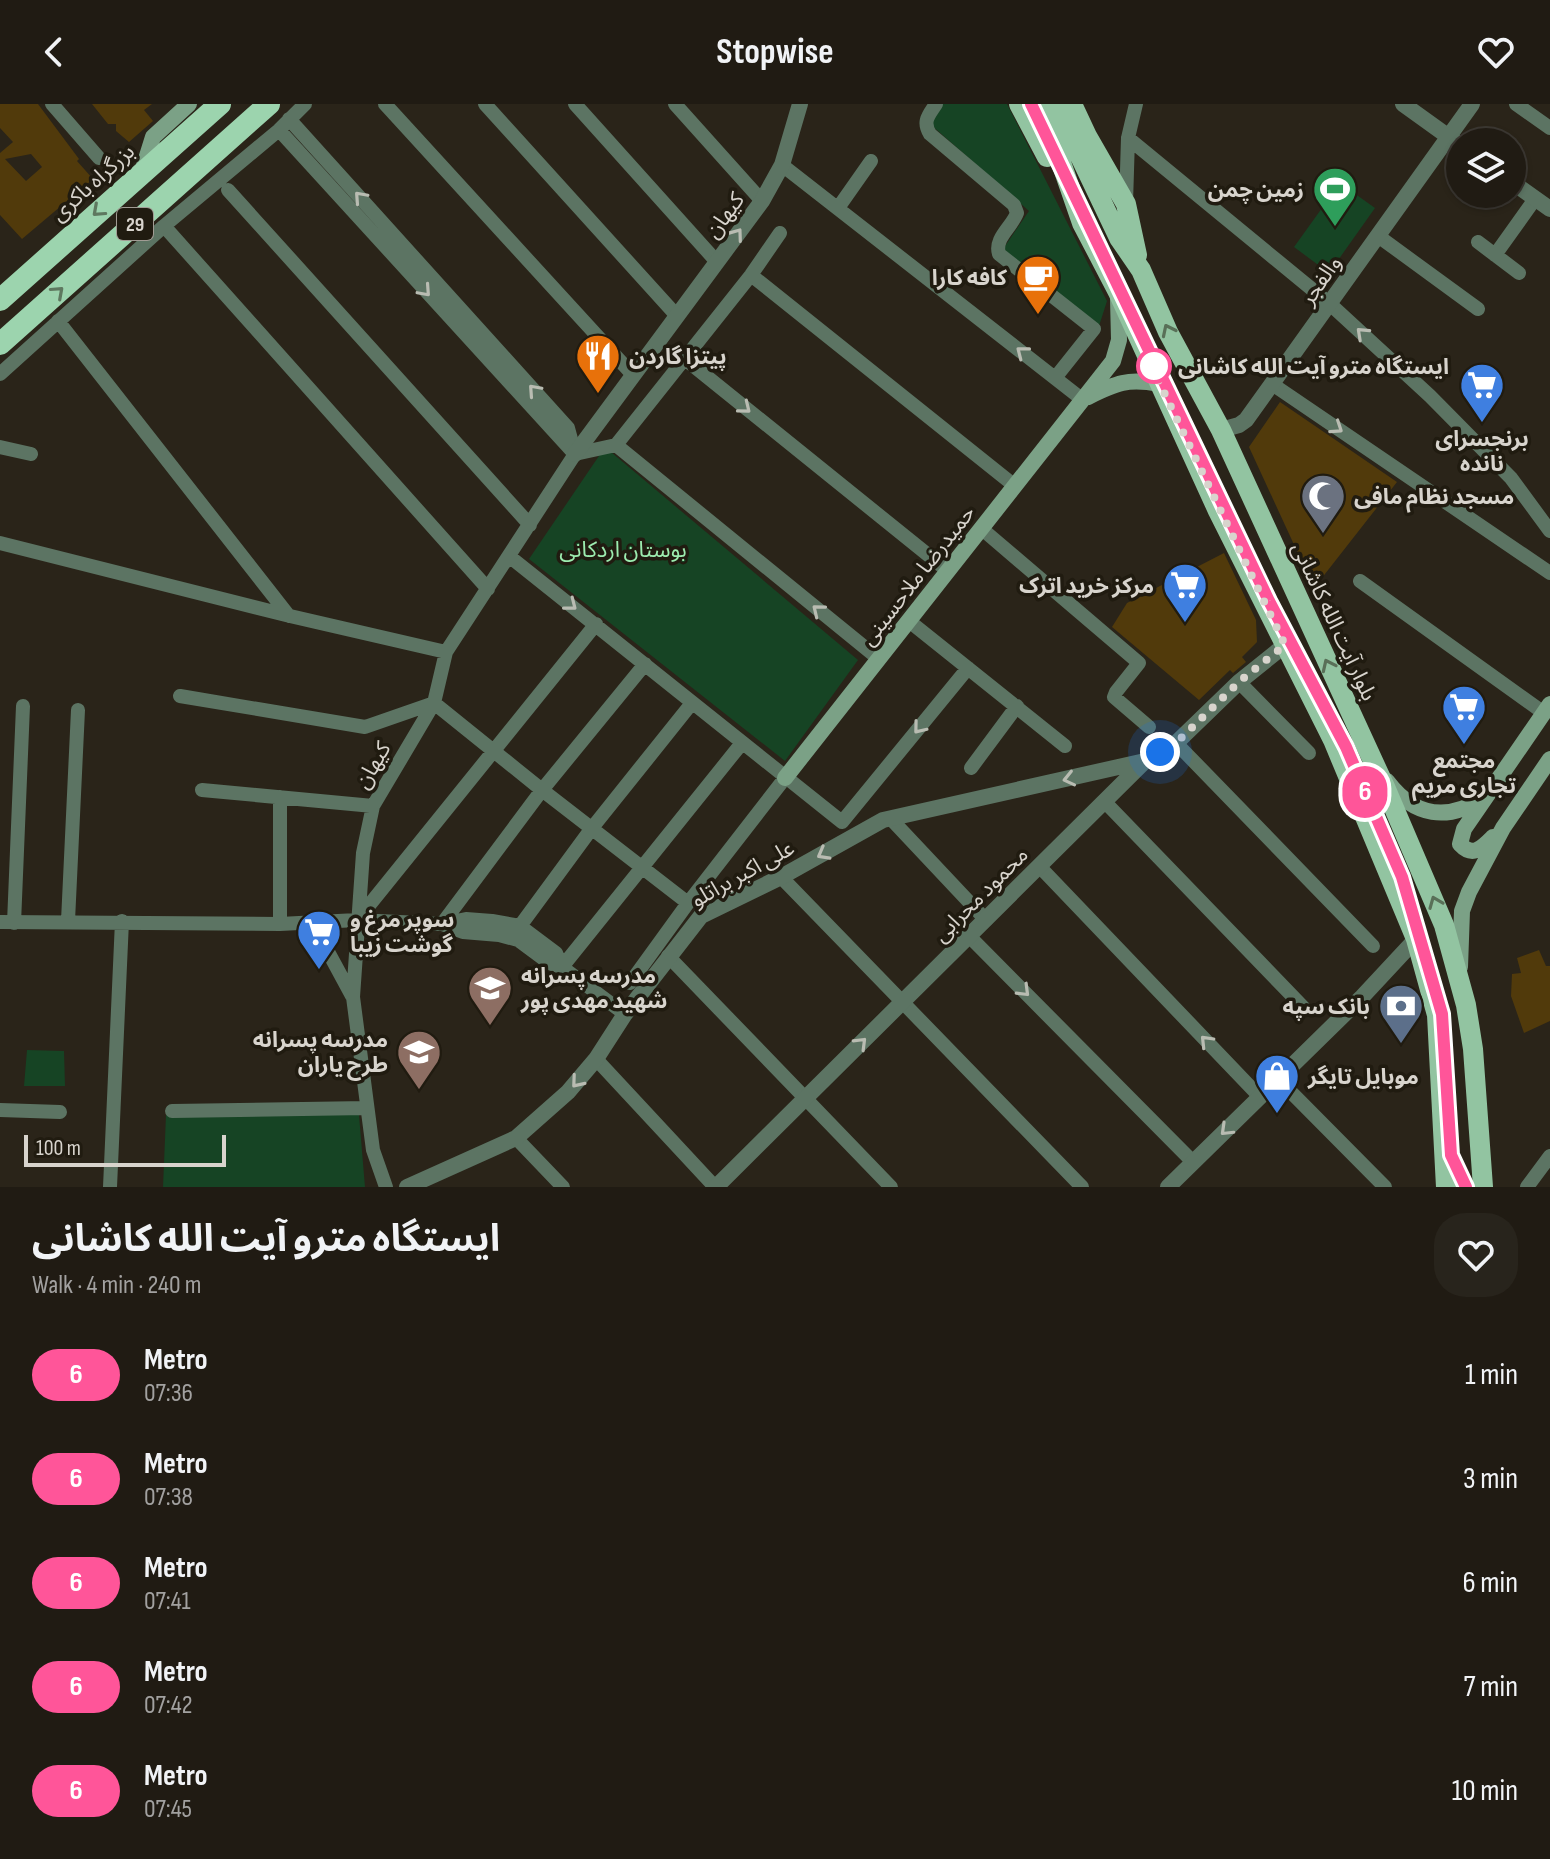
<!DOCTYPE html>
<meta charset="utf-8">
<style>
:root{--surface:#201b13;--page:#28241c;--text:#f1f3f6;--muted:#a2a1a0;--line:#3d3933}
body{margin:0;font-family:"Sofia Sans Condensed","Noto Sans Arabic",sans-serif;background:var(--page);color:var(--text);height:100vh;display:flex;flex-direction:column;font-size:30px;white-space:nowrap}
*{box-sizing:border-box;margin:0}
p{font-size:26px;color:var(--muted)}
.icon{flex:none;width:44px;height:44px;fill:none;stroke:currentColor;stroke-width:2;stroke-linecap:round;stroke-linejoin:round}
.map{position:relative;height:1083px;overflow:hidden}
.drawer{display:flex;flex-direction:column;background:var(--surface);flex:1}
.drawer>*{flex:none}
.badge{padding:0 16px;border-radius:26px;font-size:28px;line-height:52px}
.fabs{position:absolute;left:1446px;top:24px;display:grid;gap:16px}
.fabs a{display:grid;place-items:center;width:80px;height:80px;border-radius:50%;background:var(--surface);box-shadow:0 2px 6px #0004,0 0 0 2px var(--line);font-size:40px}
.scale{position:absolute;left:24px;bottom:20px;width:202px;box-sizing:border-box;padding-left:8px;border:4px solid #d8d4cd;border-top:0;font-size:22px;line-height:28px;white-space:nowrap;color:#d8d4cd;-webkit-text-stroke:6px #201b10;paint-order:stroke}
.you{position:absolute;width:40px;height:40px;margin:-20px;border:6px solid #fff;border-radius:50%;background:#1a73e8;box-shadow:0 0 0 12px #1a73e833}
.map>.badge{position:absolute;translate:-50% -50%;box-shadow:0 0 0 4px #fff}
.round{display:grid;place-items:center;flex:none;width:84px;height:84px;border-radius:32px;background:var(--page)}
.overview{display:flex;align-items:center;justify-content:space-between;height:136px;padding:0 32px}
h1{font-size:38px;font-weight:700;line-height:60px}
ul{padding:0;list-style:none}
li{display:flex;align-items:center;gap:24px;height:104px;padding:0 32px}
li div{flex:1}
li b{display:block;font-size:30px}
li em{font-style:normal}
li .badge{min-width:88px;font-weight:700;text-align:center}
header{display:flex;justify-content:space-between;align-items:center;height:104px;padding:0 32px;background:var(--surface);font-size:36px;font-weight:700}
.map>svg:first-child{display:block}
.green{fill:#164424}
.building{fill:#513a0b;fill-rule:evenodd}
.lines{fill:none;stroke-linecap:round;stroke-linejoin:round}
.minor{stroke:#5c7463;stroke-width:14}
.tertiary{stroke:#5c7463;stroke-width:16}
.secondary{stroke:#7ba186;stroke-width:16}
.primary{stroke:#92c4a1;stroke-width:20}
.trunk{stroke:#9cd4ae;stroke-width:22}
.oneway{stroke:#b9bcb2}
.oneway2{stroke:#5e785f}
.oneway3{stroke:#597058}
.line-casing{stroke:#fff;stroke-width:18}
.line{stroke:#f59;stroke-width:12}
.walk{stroke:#d8d4cd;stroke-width:8;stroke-dasharray:0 14.4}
.stop-dot{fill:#fff;stroke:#f59;stroke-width:4}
.labels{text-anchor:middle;stroke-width:7;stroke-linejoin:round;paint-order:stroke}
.shield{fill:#201b10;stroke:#a19c94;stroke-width:2}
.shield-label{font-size:20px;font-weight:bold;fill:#d8d4cd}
.street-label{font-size:22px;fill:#d8d4cd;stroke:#201b10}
.poi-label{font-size:22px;font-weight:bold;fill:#d8d4cd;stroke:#201b10;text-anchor:end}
.stop-label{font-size:22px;font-weight:bold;fill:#d8d4cd;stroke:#201b10;text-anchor:start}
.park-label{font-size:22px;fill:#9cecaf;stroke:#201b10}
</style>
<header><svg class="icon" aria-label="back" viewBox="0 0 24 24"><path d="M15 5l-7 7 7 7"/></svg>Stopwise<svg class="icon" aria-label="heart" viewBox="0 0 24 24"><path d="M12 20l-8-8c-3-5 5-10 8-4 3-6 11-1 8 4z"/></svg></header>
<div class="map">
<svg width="1550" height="1083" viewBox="0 0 1550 1083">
<rect width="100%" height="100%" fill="#2a2419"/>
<path class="green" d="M940 0H1007L1107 197 1099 222 1003 145 1029 107 930 20Z
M1340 79 1375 104 1329 169 1294 143Z
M605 343 858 556 785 657 529 455Z
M27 946 64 947 65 982H24Z
M166 1011H359L365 1083H163Z"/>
<path class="building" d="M0 0H38L79 55 77 57 93 75 22 135 0 111V49L13 38 0 24ZM31 50 42 63 26 77 5 55Z
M92 0H152L144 6 153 17 129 38 116 27V20H108Z
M1280 298 1397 378 1314 484 1249 343Z
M1224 449 1256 516 1257 538 1242 553 1246 558 1233 569 1230 566 1199 596 1112 523 1127 499Z
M1539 846 1546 862H1550V917L1524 929 1511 892 1512 870 1521 869 1517 854Z"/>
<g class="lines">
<path class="minor" d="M52 0 99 54
M385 0 633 271
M485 0 677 212
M575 0 717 158
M675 0 762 97
M936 0C929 11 922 17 930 30L1014 101 1017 109C1012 123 994 134 999 150L1094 225 1055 274
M1516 0 1550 24
M289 15 568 324 575 350
M279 26 572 347
M1128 34 1330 200 1430 292 1511 374 1550 427
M782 61 1083 296
M228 86 530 421
M1126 99 1128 34 1136 0
M838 104 871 57
M164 122 488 485
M1378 132 1478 205
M1478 138 1519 169
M1495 151 1535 95
M751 171 1015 382
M58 217 289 512
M685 255 948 467
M0 270 164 122 279 26 305 0
M1272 280 1550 469
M616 341 879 555
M0 343 31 350
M982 425 1139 559 1116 588 1114 593 1149 623
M0 439 290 512 446 548
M510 453 842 718 968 564
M1360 477 1544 609
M909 517 1065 642
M1239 578 1309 649
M180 592 365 623 434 599
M434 599 542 686 688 799
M1176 639 1373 842
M971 664 1017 602
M202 686 373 702
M280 693V820
M1104 697 1304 904
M891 715 986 816
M1039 762 1260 993
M781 773 1082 1083
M358 815 596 520
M68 817 78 606
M0 818 280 820 357 816 442 820 466 815 492 817 520 822 556 849 562 863
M312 818 352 892
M14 819 23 602
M442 820 542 686 645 560
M442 820 463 828 499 831 518 836 549 859 562 863 625 910
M520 822 592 724 692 599
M969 832 1193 1058
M668 852 891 1083
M562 863 742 639
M630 879 688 799 785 674
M596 955 715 1083
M1278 975 1385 1083
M0 1006 60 1008
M172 1007 367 1004
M516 1034 563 1083
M110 1083 122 817
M386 1083 373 1046 353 893 363 749 373 702 434 599 446 548 575 350 616 341 751 171 780 129
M1527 1083 1550 1052"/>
<path class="tertiary" d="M1403 0 1460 41
M1512 78 1550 105
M1221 326 1239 321 1246 316 1472 0
M575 350 762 97 782 61 800 0
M407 1083 516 1034 568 988 596 955 625 910 701 812 781 773 883 716 1145 657
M716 1083 1145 657 1176 639 1239 578 1285 541
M1168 1083 1362 893 1416 835"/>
<path class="secondary" d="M142 68 153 33 189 0
M1088 293C1116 279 1128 274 1159 280
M785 674 1113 257 1119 236 1118 194
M1387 677C1414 713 1448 718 1485 693
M1493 733C1482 744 1473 754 1460 740L1464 725 1550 600
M1460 863 1462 807 1469 788 1503 724 1550 655"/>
<path class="primary" d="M1019 0 1047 53
M1036 0 1055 41 1082 119 1118 188 1218 407 1333 636 1416 835 1437 911 1446 1083
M1055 0 1119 134 1141 166 1168 228 1221 326 1385 683 1444 821 1466 901 1473 945 1483 1083
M1072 0 1087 32 1126 100 1137 151"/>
<path class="trunk" d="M0 196 220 0
M0 240 269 0"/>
</g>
<defs><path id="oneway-chevron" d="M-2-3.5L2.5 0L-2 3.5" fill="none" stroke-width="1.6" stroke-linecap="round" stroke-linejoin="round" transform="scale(2)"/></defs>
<g class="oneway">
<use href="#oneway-chevron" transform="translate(360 93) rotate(-132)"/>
<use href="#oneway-chevron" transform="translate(737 130) rotate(-54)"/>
<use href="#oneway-chevron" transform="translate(425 187) rotate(48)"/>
<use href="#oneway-chevron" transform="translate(1362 229) rotate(-137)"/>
<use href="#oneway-chevron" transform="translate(1022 248) rotate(-142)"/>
<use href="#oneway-chevron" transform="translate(534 286) rotate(-132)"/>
<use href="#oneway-chevron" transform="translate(745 304) rotate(39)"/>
<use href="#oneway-chevron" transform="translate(1337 324) rotate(34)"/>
<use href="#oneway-chevron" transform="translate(571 501) rotate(38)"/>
<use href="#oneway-chevron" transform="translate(818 506) rotate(-141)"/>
<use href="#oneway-chevron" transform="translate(919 624) rotate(129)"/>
<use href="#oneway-chevron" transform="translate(1069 675) rotate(167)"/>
<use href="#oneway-chevron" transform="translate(823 750) rotate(151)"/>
<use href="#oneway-chevron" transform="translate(1024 887) rotate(45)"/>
<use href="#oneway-chevron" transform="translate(1206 937) rotate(-134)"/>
<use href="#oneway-chevron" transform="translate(861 939) rotate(-45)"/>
<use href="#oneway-chevron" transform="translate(577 978) rotate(130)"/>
<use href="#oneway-chevron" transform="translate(1226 1026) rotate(136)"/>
</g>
<g class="oneway2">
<use href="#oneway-chevron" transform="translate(98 107) rotate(138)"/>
<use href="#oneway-chevron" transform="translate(58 188) rotate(-42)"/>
</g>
<g class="oneway3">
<use href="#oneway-chevron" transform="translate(1168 226) rotate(-116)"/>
<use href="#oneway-chevron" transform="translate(1328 561) rotate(-115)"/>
<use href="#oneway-chevron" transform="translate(1435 798) rotate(-112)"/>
</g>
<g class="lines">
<g class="line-casing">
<path id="line" d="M1031 0 1269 497 1346 643 1402 773 1442 910 1451 1051 1466 1083"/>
</g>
<use href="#line" class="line"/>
<path class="walk" d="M1154 262 1149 257 1285 541 1240 577 1176 639 1160 648"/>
</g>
<defs>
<g id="stadium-pin" transform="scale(2.3)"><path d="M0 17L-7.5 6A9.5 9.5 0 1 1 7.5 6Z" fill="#2e9e5b" stroke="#201b10"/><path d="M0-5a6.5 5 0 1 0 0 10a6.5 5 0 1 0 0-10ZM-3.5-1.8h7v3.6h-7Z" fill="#fff"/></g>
<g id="cafe-pin" transform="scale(2.3)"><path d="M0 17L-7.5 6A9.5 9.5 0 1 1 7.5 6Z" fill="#e8710a" stroke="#201b10"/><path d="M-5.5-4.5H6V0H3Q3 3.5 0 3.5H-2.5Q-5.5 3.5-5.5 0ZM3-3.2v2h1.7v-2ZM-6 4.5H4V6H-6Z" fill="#fff"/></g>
<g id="restaurant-pin" transform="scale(2.3)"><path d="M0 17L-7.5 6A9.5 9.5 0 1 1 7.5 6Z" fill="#e8710a" stroke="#201b10"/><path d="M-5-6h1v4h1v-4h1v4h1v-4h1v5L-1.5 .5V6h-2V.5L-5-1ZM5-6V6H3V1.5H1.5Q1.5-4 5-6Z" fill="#fff"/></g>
<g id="supermarket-pin" transform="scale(2.3)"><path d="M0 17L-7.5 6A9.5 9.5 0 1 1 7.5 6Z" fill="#3f7fe0" stroke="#201b10"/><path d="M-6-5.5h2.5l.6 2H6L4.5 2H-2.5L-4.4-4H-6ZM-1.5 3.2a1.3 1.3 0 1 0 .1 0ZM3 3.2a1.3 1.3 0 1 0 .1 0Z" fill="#fff"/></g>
<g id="mosque-pin" transform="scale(2.3)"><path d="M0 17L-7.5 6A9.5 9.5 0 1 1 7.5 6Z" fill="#6b7280" stroke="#201b10"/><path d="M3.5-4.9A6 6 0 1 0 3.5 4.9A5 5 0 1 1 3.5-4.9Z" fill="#fff"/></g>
<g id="school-pin" transform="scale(2.3)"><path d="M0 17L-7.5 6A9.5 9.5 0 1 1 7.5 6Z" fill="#8d6e63" stroke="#201b10"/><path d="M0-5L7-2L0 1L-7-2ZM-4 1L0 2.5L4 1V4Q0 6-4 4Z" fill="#fff"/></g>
<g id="bank-pin" transform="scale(2.3)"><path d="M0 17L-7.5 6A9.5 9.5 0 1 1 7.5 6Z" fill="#5c6f8a" stroke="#201b10"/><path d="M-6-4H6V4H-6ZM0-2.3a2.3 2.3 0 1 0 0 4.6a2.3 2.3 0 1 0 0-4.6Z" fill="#fff"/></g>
<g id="shop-pin" transform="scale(2.3)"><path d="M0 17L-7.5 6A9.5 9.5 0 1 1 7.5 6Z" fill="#3f7fe0" stroke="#201b10"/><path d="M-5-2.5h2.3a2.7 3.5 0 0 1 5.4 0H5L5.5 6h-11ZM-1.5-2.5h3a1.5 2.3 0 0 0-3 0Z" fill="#fff"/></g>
</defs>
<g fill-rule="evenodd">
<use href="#stadium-pin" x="1335" y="85"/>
<use href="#cafe-pin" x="1038" y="173"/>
<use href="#restaurant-pin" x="598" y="252"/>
<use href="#supermarket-pin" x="1482" y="281"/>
<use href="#mosque-pin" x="1323" y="392"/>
<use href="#supermarket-pin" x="1185" y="481"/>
<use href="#supermarket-pin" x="1464" y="603"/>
<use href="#supermarket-pin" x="319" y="828"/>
<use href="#school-pin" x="490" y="884"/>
<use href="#bank-pin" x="1401" y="902"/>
<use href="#school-pin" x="419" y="948"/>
<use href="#shop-pin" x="1277" y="972"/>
</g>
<circle class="stop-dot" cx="1154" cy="262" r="16"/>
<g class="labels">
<rect class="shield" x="117" y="104" width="36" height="32" rx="6"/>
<g class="shield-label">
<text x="135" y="127">29</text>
</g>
<g class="street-label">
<text transform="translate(92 78) rotate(-42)" y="8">بزرگراه باکری</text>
<text transform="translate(724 111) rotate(-54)" y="8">کیهان</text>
<text transform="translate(1320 176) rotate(-55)" y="8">والفجر</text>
<text transform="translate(917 471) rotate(-52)" y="8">حمیدرضا ملاحسینی</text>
<text transform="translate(1335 517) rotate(65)" y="8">بلوار آیت الله کاشانی</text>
<text transform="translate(372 661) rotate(-60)" y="8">کیهان</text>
<text transform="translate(742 769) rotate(-29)" y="8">علی اکبر براتلو</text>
<text transform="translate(980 790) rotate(-45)" y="8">محمود محرابی</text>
</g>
<g class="poi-label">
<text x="1304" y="93">زمین چمن</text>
<text x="1007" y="181">کافه کارا</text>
<text x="629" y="260" text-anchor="start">پیتزا گاردن</text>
<text x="1482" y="342" text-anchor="middle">برنجسرای<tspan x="1482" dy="25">نانده</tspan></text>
<text x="1354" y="400" text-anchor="start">مسجد نظام مافی</text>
<text x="1154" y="489">مرکز خرید اترک</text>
<text x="1464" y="664" text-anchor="middle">مجتمع<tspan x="1464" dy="25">تجاری مریم</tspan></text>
<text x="350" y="823" text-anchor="start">سوپر مرغ و<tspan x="350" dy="25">گوشت زیبا</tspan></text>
<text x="521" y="879" text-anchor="start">مدرسه پسرانه<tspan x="521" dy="25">شهید مهدی پور</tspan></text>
<text x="1370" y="910">بانک سپه</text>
<text x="388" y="943">مدرسه پسرانه<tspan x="388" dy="25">طرح یاران</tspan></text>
<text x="1308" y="980" text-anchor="start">موبایل تایگر</text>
</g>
<g class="stop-label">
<text x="1178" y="270">ایستگاه مترو آیت الله کاشانی</text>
</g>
<g class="park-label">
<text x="623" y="453">بوستان اردکانی</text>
</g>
</g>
</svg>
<div class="fabs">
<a><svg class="icon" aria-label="layers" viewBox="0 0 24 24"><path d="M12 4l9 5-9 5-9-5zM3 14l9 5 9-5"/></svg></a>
</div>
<div class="scale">100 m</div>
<div class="you" style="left:1160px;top:648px"></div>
<b class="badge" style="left:1365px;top:688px;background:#f59;color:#fff">6</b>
</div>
<section class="drawer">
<div class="overview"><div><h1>ایستگاه مترو آیت الله کاشانی</h1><p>Walk · 4 min · 240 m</p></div><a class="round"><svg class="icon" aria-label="heart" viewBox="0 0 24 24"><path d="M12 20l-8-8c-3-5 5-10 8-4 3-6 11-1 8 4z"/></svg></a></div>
<ul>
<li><span class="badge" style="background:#f59;color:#fff">6</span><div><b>Metro</b><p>07:36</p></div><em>1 min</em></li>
<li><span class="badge" style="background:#f59;color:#fff">6</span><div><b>Metro</b><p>07:38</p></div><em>3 min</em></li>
<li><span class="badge" style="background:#f59;color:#fff">6</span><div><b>Metro</b><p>07:41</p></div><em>6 min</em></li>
<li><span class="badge" style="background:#f59;color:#fff">6</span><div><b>Metro</b><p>07:42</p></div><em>7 min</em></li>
<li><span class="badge" style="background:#f59;color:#fff">6</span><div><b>Metro</b><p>07:45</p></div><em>10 min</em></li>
</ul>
</section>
